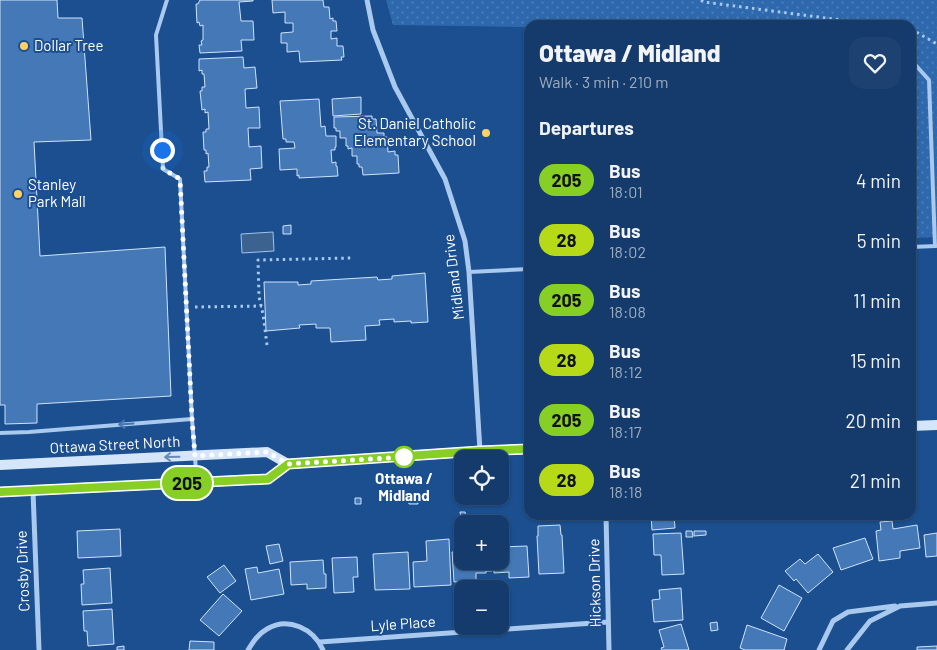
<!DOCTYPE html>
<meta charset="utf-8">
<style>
:root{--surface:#143b6b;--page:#1d4271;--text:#f1f3f6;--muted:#9dadc1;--line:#33557e}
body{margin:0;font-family:Barlow,sans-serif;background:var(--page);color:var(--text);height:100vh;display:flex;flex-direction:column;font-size:19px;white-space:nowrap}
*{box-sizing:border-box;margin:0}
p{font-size:16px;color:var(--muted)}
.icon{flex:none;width:28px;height:28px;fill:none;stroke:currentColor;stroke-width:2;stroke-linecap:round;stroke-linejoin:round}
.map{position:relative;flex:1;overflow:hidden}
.sheet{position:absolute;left:524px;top:20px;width:392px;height:500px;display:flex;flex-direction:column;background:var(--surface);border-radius:15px;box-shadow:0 1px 4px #0004,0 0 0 1px var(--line)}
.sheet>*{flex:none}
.badge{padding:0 10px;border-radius:16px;font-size:18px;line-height:32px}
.controls{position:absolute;left:454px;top:450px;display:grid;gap:10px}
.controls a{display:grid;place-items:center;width:55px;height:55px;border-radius:10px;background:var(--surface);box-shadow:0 1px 4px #0004,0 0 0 1px var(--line);font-size:25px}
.you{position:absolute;width:25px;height:25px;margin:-12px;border:4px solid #fff;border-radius:50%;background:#1a73e8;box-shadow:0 0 0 8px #1a73e833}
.map>.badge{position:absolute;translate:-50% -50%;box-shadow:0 0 0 2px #fff}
h2{padding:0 15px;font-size:19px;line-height:45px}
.round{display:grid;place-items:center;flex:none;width:52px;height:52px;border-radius:15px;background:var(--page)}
.overview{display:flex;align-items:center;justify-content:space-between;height:85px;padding:0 15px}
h1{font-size:24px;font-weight:800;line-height:38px}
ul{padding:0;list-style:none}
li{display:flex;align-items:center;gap:15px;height:60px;padding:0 15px}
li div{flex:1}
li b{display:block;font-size:19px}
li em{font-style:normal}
li .badge{min-width:55px;font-weight:700;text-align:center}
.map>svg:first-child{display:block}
.park{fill:url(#park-dots)}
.water{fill:#3c6290;stroke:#9cc4f0}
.building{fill:#4478b7;stroke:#cfe3fa}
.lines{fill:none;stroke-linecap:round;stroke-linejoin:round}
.path{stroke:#a9c9ee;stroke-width:3;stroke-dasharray:2.5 4;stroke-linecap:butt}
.lane{stroke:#a9c9ee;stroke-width:4}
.street{stroke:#a9c9ee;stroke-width:5}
.secondary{stroke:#d6e6fa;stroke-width:10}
.oneway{stroke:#4674ac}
.oneway2{stroke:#668bba}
.line-casing{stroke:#fff;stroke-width:11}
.line{stroke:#87cf25;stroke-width:8}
.walk{stroke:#fff;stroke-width:5;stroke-dasharray:0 9}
.poi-dot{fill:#ffd166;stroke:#1b4f8f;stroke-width:2}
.stop-dot{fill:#fff;stroke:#87cf25;stroke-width:2.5}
.labels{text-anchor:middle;stroke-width:4;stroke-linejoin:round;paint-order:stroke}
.poi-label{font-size:15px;fill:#fff;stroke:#1b4f8f;text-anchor:start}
.street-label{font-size:15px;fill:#fff;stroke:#1b4f8f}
.stop-label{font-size:15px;font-weight:bold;fill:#fff;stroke:#1b4f8f}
</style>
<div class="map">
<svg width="937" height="650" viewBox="0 0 937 650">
<defs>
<pattern id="park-dots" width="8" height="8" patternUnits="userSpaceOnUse" patternTransform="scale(1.25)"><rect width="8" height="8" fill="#2e69ad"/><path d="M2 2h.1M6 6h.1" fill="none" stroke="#4d80b9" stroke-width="1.8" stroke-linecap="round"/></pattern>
</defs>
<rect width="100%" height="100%" fill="#1b4f8f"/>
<path class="park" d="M386 0H937V237L911 238V25H529V27L393 25Z"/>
<path class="water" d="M273 232 274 251 242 253 241 234Z"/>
<path class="building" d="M0 0H57L58 18H82L91 140 34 142 40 256 165 247 171 396 37 404V423L5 424V405H0Z
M200 0H253V1L239 2 241 21H253L254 40H241L242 51 200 53 199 45H202L201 41 203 40V25L200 26 199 22 197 23 196 4H198Z
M272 0H323L324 7H329L330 19 333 18V21H336L337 31H331V39L337 38V46H343L344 57H341L342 60 300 62 299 51 287 52V43H281V33L293 32V23H285V12L273 13Z
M243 57 244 68 255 67 257 88 245 89 246 108 259 107 260 128H248L249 147 261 146 262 168 250 169 251 180 205 182 204 171H207V167H209L208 153 206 154V150H204L203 132H206V129H209L208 112 205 113V109L202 110 200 91H202V87H205L204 74H202V70L199 71V59Z
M361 97V114L333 116 332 99Z
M319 99 321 127 325 126 326 136H336V147H335V150H331L332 163 336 162V166H337L338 176 299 178V175L297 176V169L280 170 279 149 295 148 294 142H286V139H283L280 101Z
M372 116V119H376L377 133H384V137H387L388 152 395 151V155H398L399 173 363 175 362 167H359V164H357V156H352V148L348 149V146H346V138H340V131H336V128H334V117Z
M291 225V234H283V226Z
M425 273 428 322 411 323V321L394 322V319L379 320 380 325 365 326 366 340 331 342 330 328H316V324L299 325 300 328 266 331 264 282H298V285L311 284V281L377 277 378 280 392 279V276Z
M527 295H529V324Z
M417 497 418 504H409L408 498Z
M355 498H361V504H355Z
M460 512H465L466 517 461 518Z
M651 515H674L675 528 652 530Z
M892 521 893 529 917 525 920 548 900 551V558L879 561 876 531 881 530 880 522Z
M560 525 561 535H562L564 573 539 574 537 536H538V526Z
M120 529 121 556 78 558 77 531Z
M686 531H692L693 537H686Z
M694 531H706V535L694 536Z
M681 533 684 574 662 575 661 555H654L653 534Z
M937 533V556L926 557 924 535Z
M865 538 873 559 841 570 833 548Z
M449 539 451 585 414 587 413 562 427 561 426 541Z
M457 542H462V548H458Z
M279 544 283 561 270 564 266 546Z
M527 546 529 577 509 578V572L494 573V561H500V547Z
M408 552 410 589 375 590 373 554Z
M452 552H462V561H492V571H486V573H476V581L454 582Z
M818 554 833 572 808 593 796 579 794 581 785 571 800 559 805 564Z
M357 557 358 577H353L354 592 334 593 332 558Z
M323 560 324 574H326V588L307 589V584L291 585 290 562Z
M224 565 236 581 220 593 207 577Z
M257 567 258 573 279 569 284 594 251 600 245 569Z
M110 568 112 603 82 605 81 584H84L83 570Z
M779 585 802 598 784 631 761 618Z
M681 588 683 620 654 622 652 600 660 599 659 590Z
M223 594 242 611 219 636 200 620Z
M112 609 114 644 88 646 87 631H84L83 611Z
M717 622 718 630 711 631 710 623Z
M681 624 689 650H662L661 648 664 647 659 630Z
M747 625 787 639 784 650H745L740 648Z
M190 641 214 642V650H189Z
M124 646V650H117V647Z
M937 646V650H917V647Z"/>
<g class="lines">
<path class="path" d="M701 0 704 2 879 25
M911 29 937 44
M195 307 262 306
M267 345 263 314 259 297 258 260 351 258"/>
<path class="lane" d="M167 0 156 35 163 169 180 179 192 419 197 483
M911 60 929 80 935 246
M911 247 936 246
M469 272 529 269
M0 433 29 432 192 419"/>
<path class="street" d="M367 0 373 30 395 87 445 179 465 241 469 272 480 451
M33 491 39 650
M606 515 609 650
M320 642 608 622
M248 650C253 642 258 634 267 629 288 616 314 629 323 650
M819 650 833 621 848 612 895 606
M847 650 870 621 900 606 937 603"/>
<path class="secondary" d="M911 426 937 425
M0 465 267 452 288 464
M0 492 268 479 288 464 480 451 529 449"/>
</g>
<defs><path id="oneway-shaft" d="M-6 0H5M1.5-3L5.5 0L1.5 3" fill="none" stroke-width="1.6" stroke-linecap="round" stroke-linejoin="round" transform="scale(1.25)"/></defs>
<use class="oneway" href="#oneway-shaft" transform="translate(126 424) rotate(176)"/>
<use class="oneway2" href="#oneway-shaft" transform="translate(172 457) rotate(179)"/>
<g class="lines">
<g class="line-casing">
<path id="line" d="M0 492 268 479 288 464 480 451 529 449"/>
</g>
<use href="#line" class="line"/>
<path class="walk" d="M162 150 163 169 180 179 192 419 195 456 267 452 288 464 404 457"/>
</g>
<g class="poi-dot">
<circle cx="24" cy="46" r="5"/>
<circle cx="486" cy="133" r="5"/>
<circle cx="18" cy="194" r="5"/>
</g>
<circle class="stop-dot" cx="404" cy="457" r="10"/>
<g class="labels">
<g class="poi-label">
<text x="34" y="51">Dollar Tree</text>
<text x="476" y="129" text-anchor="end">St. Daniel Catholic<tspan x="476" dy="17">Elementary School</tspan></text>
<text x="28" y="190">Stanley<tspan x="28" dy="17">Park Mall</tspan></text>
</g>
<g class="street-label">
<text transform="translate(454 277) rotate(-97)" y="5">Midland Drive</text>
<text transform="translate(115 445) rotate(-3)" y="5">Ottawa Street North</text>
<text transform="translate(23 571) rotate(-92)" y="5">Crosby Drive</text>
<text transform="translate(595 583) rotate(-91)" y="5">Hickson Drive</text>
<text transform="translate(403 624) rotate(-4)" y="5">Lyle Place</text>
</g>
<g class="stop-label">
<text x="404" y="484">Ottawa /<tspan x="404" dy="17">Midland</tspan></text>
</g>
</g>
</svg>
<div class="controls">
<a><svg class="icon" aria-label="locate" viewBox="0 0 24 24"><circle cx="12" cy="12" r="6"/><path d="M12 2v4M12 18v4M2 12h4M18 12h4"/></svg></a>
<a>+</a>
<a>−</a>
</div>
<div class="you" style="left:162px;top:150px"></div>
<b class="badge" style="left:187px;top:483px;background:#87cf25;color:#111">205</b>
<section class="sheet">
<div class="overview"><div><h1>Ottawa / Midland</h1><p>Walk · 3 min · 210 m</p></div><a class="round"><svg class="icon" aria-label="heart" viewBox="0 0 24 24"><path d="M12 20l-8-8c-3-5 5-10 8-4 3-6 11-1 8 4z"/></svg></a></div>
<h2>Departures</h2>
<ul>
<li><span class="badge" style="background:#87cf25;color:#111">205</span><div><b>Bus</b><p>18:01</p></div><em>4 min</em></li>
<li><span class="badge" style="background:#b6da17;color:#111">28</span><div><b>Bus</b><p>18:02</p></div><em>5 min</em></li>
<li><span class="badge" style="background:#87cf25;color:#111">205</span><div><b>Bus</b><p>18:08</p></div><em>11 min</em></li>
<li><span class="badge" style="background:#b6da17;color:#111">28</span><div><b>Bus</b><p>18:12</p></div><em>15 min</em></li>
<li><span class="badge" style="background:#87cf25;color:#111">205</span><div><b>Bus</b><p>18:17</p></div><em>20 min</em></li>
<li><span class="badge" style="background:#b6da17;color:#111">28</span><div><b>Bus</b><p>18:18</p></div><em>21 min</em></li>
</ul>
</section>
</div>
